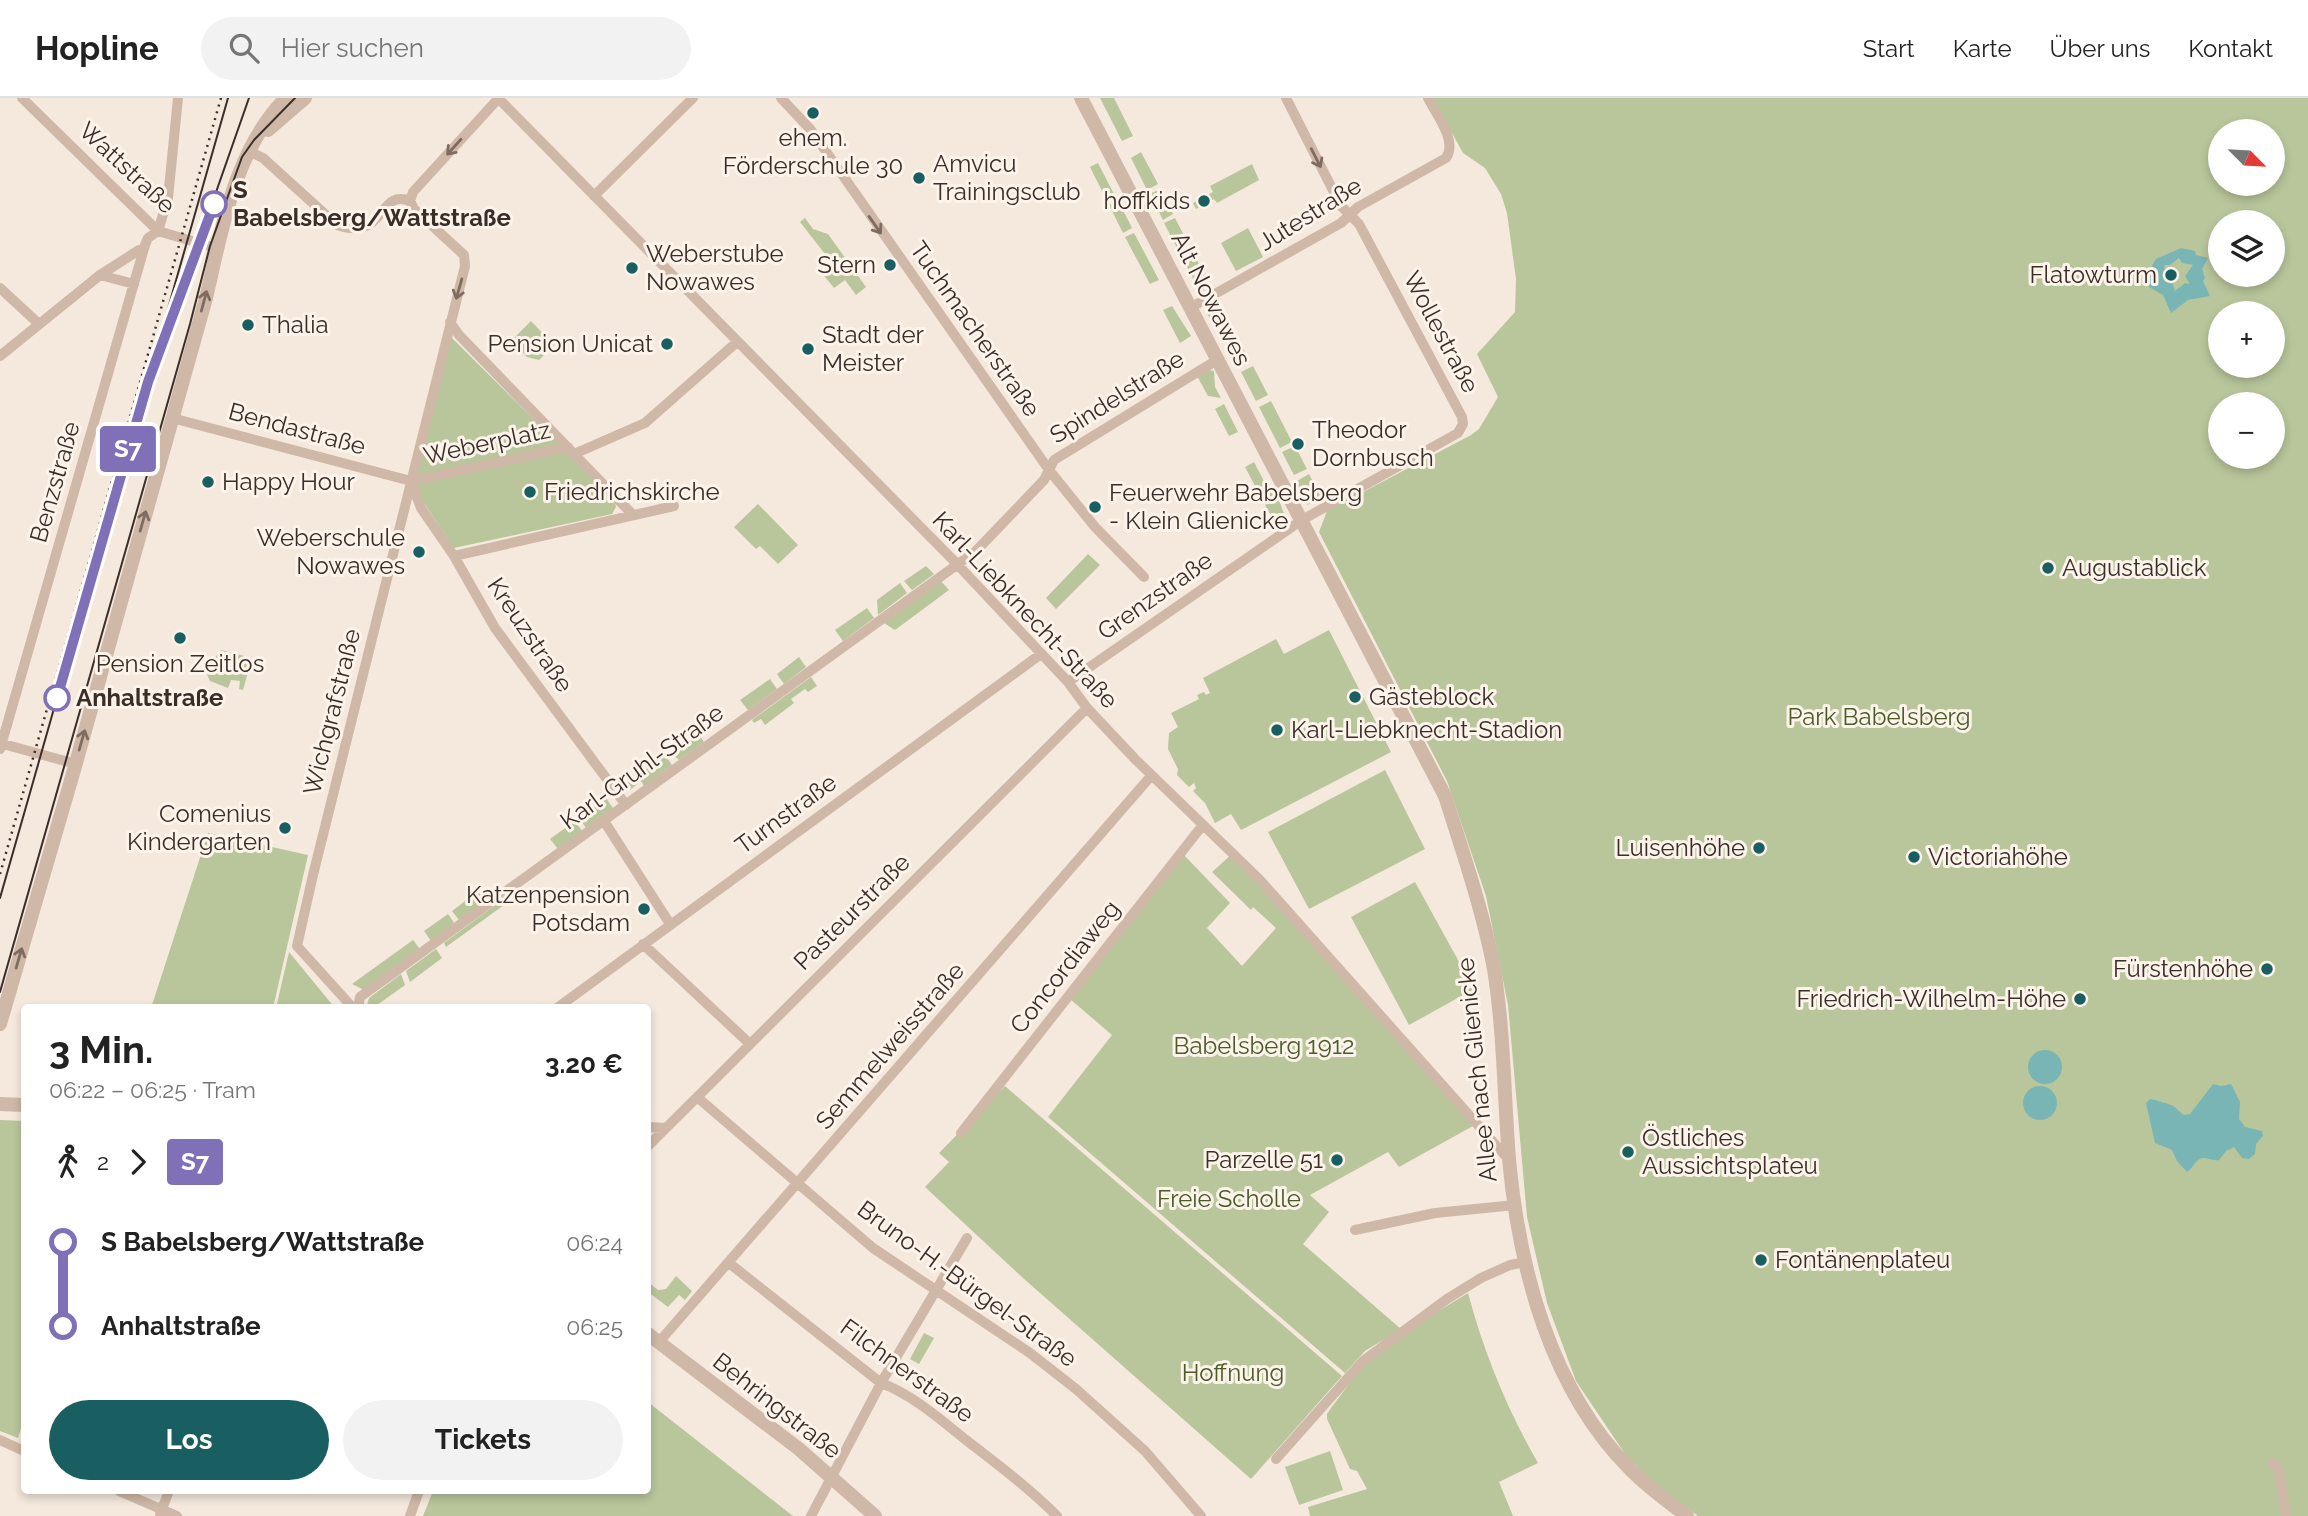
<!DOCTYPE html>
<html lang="de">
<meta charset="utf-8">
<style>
:root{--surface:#fff;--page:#f2f2f2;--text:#222;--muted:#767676;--line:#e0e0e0;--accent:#195f61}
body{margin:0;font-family:Raleway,sans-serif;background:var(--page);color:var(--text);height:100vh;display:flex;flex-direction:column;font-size:26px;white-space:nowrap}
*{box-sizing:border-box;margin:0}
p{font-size:23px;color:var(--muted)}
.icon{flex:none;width:38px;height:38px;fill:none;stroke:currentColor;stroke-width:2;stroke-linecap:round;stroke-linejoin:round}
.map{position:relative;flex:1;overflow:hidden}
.side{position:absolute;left:21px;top:906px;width:630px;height:490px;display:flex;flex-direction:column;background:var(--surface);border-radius:7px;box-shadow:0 4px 10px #0003}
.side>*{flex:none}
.badge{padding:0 14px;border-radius:5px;font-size:24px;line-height:46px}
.needle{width:46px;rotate:114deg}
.controls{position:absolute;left:2208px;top:21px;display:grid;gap:14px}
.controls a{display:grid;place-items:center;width:77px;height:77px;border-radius:50%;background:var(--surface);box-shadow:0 4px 10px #0003;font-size:35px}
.map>.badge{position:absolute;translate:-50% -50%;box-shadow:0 0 0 4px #fff}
.legs{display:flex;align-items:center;gap:10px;height:77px;padding:0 28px;font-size:23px}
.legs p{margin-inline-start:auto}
.overview{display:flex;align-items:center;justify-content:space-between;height:119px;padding:0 28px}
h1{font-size:38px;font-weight:700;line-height:52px}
.button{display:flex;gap:14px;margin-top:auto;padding:14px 28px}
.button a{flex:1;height:80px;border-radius:42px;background:var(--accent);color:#fff;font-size:28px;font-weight:700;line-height:80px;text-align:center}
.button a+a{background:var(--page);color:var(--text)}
ul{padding:0 28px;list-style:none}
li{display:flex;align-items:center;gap:24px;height:84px;font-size:26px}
li i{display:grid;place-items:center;width:10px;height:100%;margin:0 9px;background:currentColor}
li i::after{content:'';width:18px;height:18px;margin:-9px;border:5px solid;border-radius:50%;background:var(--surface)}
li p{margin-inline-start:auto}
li:first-child i{background:linear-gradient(#0000 50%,currentColor 0)}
li:last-child i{background:linear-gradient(currentColor 50%,#0000 0)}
header{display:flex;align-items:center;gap:42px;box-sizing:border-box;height:98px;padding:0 35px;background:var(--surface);border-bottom:2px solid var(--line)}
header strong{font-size:33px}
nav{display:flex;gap:38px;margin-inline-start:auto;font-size:24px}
.search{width:490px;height:63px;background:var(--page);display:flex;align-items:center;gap:18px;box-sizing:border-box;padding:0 24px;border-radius:38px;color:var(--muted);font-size:26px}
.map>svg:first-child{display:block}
.green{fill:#b9c69b;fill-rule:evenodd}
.water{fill:#79b5b5;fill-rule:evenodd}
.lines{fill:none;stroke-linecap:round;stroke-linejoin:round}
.minor{stroke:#cfb8a7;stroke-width:10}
.tertiary{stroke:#cfb8a7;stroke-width:14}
.tram{stroke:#3b2e29;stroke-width:2}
.rail{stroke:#3b2e29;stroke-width:2.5;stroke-dasharray:2 5;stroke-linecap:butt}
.oneway{stroke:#7e6c62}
.line-1-casing{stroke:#fff;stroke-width:16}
.line-1{stroke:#8070b7;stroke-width:10}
.poi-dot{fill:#195f61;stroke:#fcf3eb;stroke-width:2.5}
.stop-1-dot{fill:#fff;stroke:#8070b7;stroke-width:3.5}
.labels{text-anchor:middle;stroke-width:6;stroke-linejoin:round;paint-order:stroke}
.poi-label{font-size:24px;fill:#3b2e29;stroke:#fcf3eb;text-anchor:start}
.street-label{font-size:24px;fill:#3b2e29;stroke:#fcf3eb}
.stop-label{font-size:24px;font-weight:bold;fill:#3b2e29;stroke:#fcf3eb;text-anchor:start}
.park-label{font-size:24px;fill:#4b5c29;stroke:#fcf3eb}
</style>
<header>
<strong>Hopline</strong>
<div class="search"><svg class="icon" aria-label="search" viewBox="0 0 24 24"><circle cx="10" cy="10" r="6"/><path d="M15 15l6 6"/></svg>Hier suchen</div>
<nav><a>Start</a><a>Karte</a><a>Über uns</a><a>Kontakt</a></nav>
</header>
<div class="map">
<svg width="2308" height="1418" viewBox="0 0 2308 1418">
<rect width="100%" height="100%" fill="#f5e9dd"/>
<path class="green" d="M1100 0H1114L1133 38 1122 43Z
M1433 0H2308V1418H1698L1651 1383 1625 1356 1576 1283 1547 1205 1527 1119 1508 907 1486 798 1447 683 1319 434 1327 413 1471 337 1479 331 1498 299 1477 256 1515 214 1516 181 1507 115 1501 96 1485 70 1463 55ZM2221 33H2273V86H2221ZM2221 124H2273V177H2221ZM2221 215H2273V268H2221ZM2221 306H2273V359H2221Z
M1141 54 1158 86 1147 92 1131 60Z
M1098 65 1115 98 1107 103 1090 69Z
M1252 66 1259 82 1217 105 1214 101 1196 111 1193 105 1213 94 1210 88Z
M1160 91 1173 116 1163 122 1150 96Z
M1118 102 1132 130 1123 135 1109 107Z
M805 120 813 131 828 136 866 189 856 197 845 182 834 190 821 174 832 165 800 124Z
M1175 120 1188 145 1177 150 1164 125Z
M1248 130 1263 159 1236 173 1221 145Z
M1134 135 1159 182 1150 186 1125 139Z
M1190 148 1210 188 1202 193 1196 192 1192 178 1179 154Z
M1218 202 1230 225 1225 229H1215L1206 214 1209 207Z
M1172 208 1191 238 1180 245 1163 212Z
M531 223 554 247 539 262 527 259 518 250 515 251 509 245Z
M1236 236 1250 264 1239 269 1222 237Z
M451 239 614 401 616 409 612 416 454 450 412 387Z
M1253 268 1268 297 1256 303 1241 274Z
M1208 272 1214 273 1215 289 1221 300 1208 298 1197 278Z
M1271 303 1292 344 1280 350 1259 309Z
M1224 306 1238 334 1229 338 1215 311Z
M1295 348 1307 371 1294 377 1282 354Z
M1254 364 1268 391 1274 397 1263 403 1245 369Z
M1309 376 1321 399 1307 407 1300 394 1297 395V383Z
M1278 400 1285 418 1281 426 1277 429 1265 407Z
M758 406 798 447 778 466 760 448 756 451 734 429Z
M1088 456 1100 467 1056 511 1046 500Z
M926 468 934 476 912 492 904 483Z
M941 483 949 492 895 532 884 525Z
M900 485 907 495 878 517 877 502Z
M867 510 874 520 843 543 835 532Z
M1329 532 1391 654 1241 732 1231 716 1215 725 1205 705 1193 693 1196 690 1194 685 1189 689 1177 677 1178 671 1168 651 1169 635 1178 629 1171 615 1199 601 1197 597 1204 594 1206 597 1210 595 1203 580 1276 541 1284 556Z
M221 552 252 560 243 592 239 591 240 583 231 582 228 590 210 583 205 572Z
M799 559 806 569 784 586 777 576Z
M811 579 817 588 808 594 805 591 791 601 794 605 765 627 761 621 754 625 752 622Z
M770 581 777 591 748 612 740 602Z
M697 634 704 644 679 662 670 654Z
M665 657 672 667 644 688 641 683 630 692 623 688Z
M1385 672 1425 751 1309 811 1268 734Z
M606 700 613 710 586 730 579 720Z
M575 723 582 733 558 751 550 741Z
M208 735 308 757 273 910H151Z
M1183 756 1230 805 1207 830 1242 868 1276 830 1253 809 1251 812 1212 774 1232 756 1473 1028 1399 1069 1388 1054 1310 1097 1329 1114 1303 1146 1401 1231 1365 1253 1345 1275 1048 1019 1112 937 1070 901Z
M1415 784 1474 891 1409 927 1351 819Z
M477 794 487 802 459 822 452 813Z
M501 803 504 807 446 849 444 845Z
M448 816 455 826 431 843 424 833Z
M413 842 420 851 364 892 352 886Z
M436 851 442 860 410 884 406 873Z
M289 854 335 910H276Z
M401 876 405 887 373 910H370L367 907 369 900Z
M1005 988 1342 1278 1251 1381 1023 1180 925 1089 949 1064 939 1055Z
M0 1022 24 1023V1321L18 1340 0 1333Z
M676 1178 692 1193 685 1202 679 1197 668 1209 648 1194V1184L658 1192 666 1191Z
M1468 1195C1484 1255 1507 1311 1538 1365L1499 1384 1513 1418H1310L1308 1409 1367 1391 1357 1373 1350 1371 1327 1321V1316L1331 1310 1361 1270 1437 1214Z
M924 1235 934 1240 919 1266 910 1261Z
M648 1304 793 1418H423L433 1393H648Z
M1330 1353 1343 1392 1299 1407 1285 1369Z"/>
<path class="water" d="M2181 150 2195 153 2196 157 2208 160 2202 171 2205 180 2203 183 2210 198 2188 202 2171 215 2163 197 2149 189 2146 178 2156 161ZM2179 160 2182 165 2193 167 2185 178 2190 186 2185 185 2175 193 2172 184H2165L2162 178 2165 171 2164 167H2170Z
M2028 969a17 17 0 1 1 34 0a17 17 0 1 1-34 0Z
M2213 986 2221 988 2231 986 2240 1004 2239 1021 2245 1029 2262 1033 2263 1038 2256 1046 2255 1056 2249 1061 2242 1060 2234 1049 2226 1053 2219 1062C2212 1063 2209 1060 2203 1060 2195 1061 2193 1071 2187 1074L2177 1063 2172 1052 2155 1045 2146 1005 2150 1001C2156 1002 2165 1005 2171 1007 2175 1008 2179 1014 2184 1017L2190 1016Z
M2023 1005a17 17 0 1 1 34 0a17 17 0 1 1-34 0Z"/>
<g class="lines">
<path class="minor" d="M22 0 158 133 216 150
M498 0 957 466 1068 584 1087 610 1136 662 1259 781 1510 1063
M781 0 811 32 1049 372 1095 429 1144 479
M249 53 263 60 337 127C387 144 377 90 410 103
M594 98 693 0
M158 133 168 100 178 0
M100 177 134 186
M0 190 39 226
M1190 210 1341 125 1358 109 1446 60C1458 43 1436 16 1428 0
M450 224 459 237 633 417
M0 258 100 177 139 152
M172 320 411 383 568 349
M574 356 645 325 737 244
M412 387 421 410 454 458 495 530 626 707
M454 458 674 408
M1068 584 1302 422 1458 335 1463 326 1462 319 1359 126 1341 108 1286 0
M0 645 76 666
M0 651 145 147 148 140 158 133
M604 723 670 826
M643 846 750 946
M353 910 297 848 313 777 465 168 464 157 414 111 410 103 413 94 498 1
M358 910 360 899 976 453 1044 382 1054 362 1217 262
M557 910 1041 556
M697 999 873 1150 1030 1255 1076 1291 1145 1353 1201 1418
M648 1029 666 1030
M961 1035 1202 728
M648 1048 1087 610
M1355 1132 1435 1115 1515 1107
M729 1165 881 1285C913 1297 940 1321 966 1342 997 1366 1029 1390 1057 1418
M659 1244 1151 678
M0 1342 24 1353
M1276 1361 1363 1263 1447 1201 1481 1180 1510 1167 1526 1164
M2273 1365 2279 1372 2286 1418
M119 1393 177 1418
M160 1416 169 1393
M410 1418 419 1393
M811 1418 881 1285 967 1140"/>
<path class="tertiary" d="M1081 0 1445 698C1463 755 1483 813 1494 871 1504 934 1504 998 1509 1061 1519 1170 1550 1291 1630 1371 1647 1389 1667 1403 1687 1418
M268 32 305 0
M0 926 74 672 206 200C222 132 234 52 286 0
M0 1006 24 1007
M648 1236 799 1351 875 1418"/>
<path class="tram" d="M187 177 249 0
M0 800 228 0
M0 894 190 226 210 148 242 59 254 42 295 0"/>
<path class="rail" d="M0 776 221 0"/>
</g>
<defs><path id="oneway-shaft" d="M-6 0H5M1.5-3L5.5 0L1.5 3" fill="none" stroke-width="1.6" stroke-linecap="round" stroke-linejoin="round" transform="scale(1.75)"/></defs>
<g class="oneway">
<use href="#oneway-shaft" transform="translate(454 49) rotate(132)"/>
<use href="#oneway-shaft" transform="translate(1316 60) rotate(63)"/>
<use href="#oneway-shaft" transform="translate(875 127) rotate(55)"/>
<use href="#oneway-shaft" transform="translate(459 191) rotate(106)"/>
<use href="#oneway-shaft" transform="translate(204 203) rotate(-75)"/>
<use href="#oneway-shaft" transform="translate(143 423) rotate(-74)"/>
<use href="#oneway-shaft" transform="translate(82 642) rotate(-74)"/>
<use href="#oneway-shaft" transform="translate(19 860) rotate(-74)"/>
</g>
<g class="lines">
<g class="line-1-casing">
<path id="line-1" d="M57 600 148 284 214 106"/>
</g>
<use href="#line-1" class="line-1"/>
</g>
<g class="poi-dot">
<circle cx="813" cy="15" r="7"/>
<circle cx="919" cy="80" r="7"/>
<circle cx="1204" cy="103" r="7"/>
<circle cx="890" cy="167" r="7"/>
<circle cx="632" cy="170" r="7"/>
<circle cx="2171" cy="177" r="7"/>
<circle cx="248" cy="227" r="7"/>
<circle cx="667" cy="246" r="7"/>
<circle cx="808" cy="251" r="7"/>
<circle cx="1298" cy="346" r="7"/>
<circle cx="208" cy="384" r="7"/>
<circle cx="530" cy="394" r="7"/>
<circle cx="1095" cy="409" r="7"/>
<circle cx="419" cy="454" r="7"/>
<circle cx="2048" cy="470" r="7"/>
<circle cx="180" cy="540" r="7"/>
<circle cx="1355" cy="599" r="7"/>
<circle cx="1277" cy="632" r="7"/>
<circle cx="285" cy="730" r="7"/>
<circle cx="1759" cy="750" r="7"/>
<circle cx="1914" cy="759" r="7"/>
<circle cx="644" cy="811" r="7"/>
<circle cx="2267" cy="871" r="7"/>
<circle cx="2080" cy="901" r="7"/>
<circle cx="1628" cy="1054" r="7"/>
<circle cx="1337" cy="1062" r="7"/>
<circle cx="1761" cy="1162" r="7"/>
</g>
<g class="stop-1-dot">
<circle cx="214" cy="106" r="12"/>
<circle cx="57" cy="600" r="12"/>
</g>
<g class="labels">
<g class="poi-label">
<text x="813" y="48" text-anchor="middle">ehem.<tspan x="813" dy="28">Förderschule 30</tspan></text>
<text x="933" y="74">Amvicu<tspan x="933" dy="28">Trainingsclub</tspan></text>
<text x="1190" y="111" text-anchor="end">hoffkids</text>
<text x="646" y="164">Weberstube<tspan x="646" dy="28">Nowawes</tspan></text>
<text x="876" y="175" text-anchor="end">Stern</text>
<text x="2157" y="185" text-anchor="end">Flatowturm</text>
<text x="262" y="235">Thalia</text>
<text x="822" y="245">Stadt der<tspan x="822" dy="28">Meister</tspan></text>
<text x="653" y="254" text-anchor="end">Pension Unicat</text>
<text x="1312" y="340">Theodor<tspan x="1312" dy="28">Dornbusch</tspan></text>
<text x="222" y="392">Happy Hour</text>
<text x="544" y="402">Friedrichskirche</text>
<text x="1109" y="403">Feuerwehr Babelsberg<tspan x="1109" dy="28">- Klein Glienicke</tspan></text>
<text x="405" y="448" text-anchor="end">Weberschule<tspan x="405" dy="28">Nowawes</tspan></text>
<text x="2062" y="478">Augustablick</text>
<text x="180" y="574" text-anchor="middle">Pension Zeitlos</text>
<text x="1369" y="607">Gästeblock</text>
<text x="1291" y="640">Karl-Liebknecht-Stadion</text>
<text x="271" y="724" text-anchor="end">Comenius<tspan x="271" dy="28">Kindergarten</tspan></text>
<text x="1745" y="758" text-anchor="end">Luisenhöhe</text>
<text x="1928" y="767">Victoriahöhe</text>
<text x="630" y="805" text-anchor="end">Katzenpension<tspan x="630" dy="28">Potsdam</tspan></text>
<text x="2253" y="879" text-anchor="end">Fürstenhöhe</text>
<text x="2066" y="909" text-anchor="end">Friedrich-Wilhelm-Höhe</text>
<text x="1642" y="1048">Östliches<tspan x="1642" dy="28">Aussichtsplateu</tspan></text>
<text x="1323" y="1070" text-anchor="end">Parzelle 51</text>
<text x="1775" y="1170">Fontänenplateu</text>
</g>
<g class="street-label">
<text transform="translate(127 70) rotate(43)" y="8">Wattstraße</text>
<text transform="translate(1310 116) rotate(-32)" y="8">Jutestraße</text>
<text transform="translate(1211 201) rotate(63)" y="8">Alt Nowawes</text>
<text transform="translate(975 231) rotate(55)" y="8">Tuchmacherstraße</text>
<text transform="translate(1441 234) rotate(62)" y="8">Wollestraße</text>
<text transform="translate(1117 299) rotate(-32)" y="8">Spindelstraße</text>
<text transform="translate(297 331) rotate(15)" y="8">Bendastraße</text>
<text transform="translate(487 345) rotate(-12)" y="8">Weberplatz</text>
<text transform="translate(55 384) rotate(-74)" y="8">Benzstraße</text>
<text transform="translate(1155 498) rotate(-35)" y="8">Grenzstraße</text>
<text transform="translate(1025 512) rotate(47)" y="8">Karl-Liebknecht-Straße</text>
<text transform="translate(530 537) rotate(56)" y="8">Kreuzstraße</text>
<text transform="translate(332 614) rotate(-76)" y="8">Wichgrafstraße</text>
<text transform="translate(642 669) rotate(-36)" y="8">Karl-Gruhl-Straße</text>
<text transform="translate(786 716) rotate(-36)" y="8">Turnstraße</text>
<text transform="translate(852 814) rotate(-45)" y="8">Pasteurstraße</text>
<text transform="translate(1065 869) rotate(-52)" y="8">Concordiaweg</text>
<text transform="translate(890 948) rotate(-49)" y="8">Semmelweisstraße</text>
<text transform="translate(1477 972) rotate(-96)" y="8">Allee nach Glienicke</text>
<text transform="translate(967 1186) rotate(36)" y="8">Bruno-H.-Bürgel-Straße</text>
<text transform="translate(907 1273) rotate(36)" y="8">Filchnerstraße</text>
<text transform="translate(777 1308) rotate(38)" y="8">Behringstraße</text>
</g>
<g class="stop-label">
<text x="233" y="100">S<tspan x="233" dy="28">Babelsberg/Wattstraße</tspan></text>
<text x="76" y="608">Anhaltstraße</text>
</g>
<g class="park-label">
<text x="1879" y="627">Park Babelsberg</text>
<text x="1264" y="956">Babelsberg 1912</text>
<text x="1229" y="1109">Freie Scholle</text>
<text x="1233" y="1283">Hoffnung</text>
</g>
</g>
</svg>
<div class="controls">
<a><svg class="needle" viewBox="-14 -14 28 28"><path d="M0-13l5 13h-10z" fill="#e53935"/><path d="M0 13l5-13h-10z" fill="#767676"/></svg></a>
<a><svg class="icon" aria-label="layers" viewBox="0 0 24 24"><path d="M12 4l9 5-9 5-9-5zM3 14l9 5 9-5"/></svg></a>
<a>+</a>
<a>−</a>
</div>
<b class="badge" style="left:128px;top:351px;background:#8070b7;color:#fff">S7</b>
<section class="side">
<div class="overview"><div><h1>3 Min.</h1><p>06:22 – 06:25 · Tram</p></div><b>3.20 €</b></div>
<div class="legs"><svg class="icon" aria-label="walk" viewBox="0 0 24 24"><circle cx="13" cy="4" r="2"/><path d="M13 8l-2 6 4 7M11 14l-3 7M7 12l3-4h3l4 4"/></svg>2<svg class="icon" aria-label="forward" viewBox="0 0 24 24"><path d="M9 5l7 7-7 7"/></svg><b class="badge" style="background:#8070b7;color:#fff">S7</b></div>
<ul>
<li><i style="color:#8070b7"></i><b>S Babelsberg/Wattstraße</b><p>06:24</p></li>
<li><i style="color:#8070b7"></i><b>Anhaltstraße</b><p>06:25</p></li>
</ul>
<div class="button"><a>Los</a><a>Tickets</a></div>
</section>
</div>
